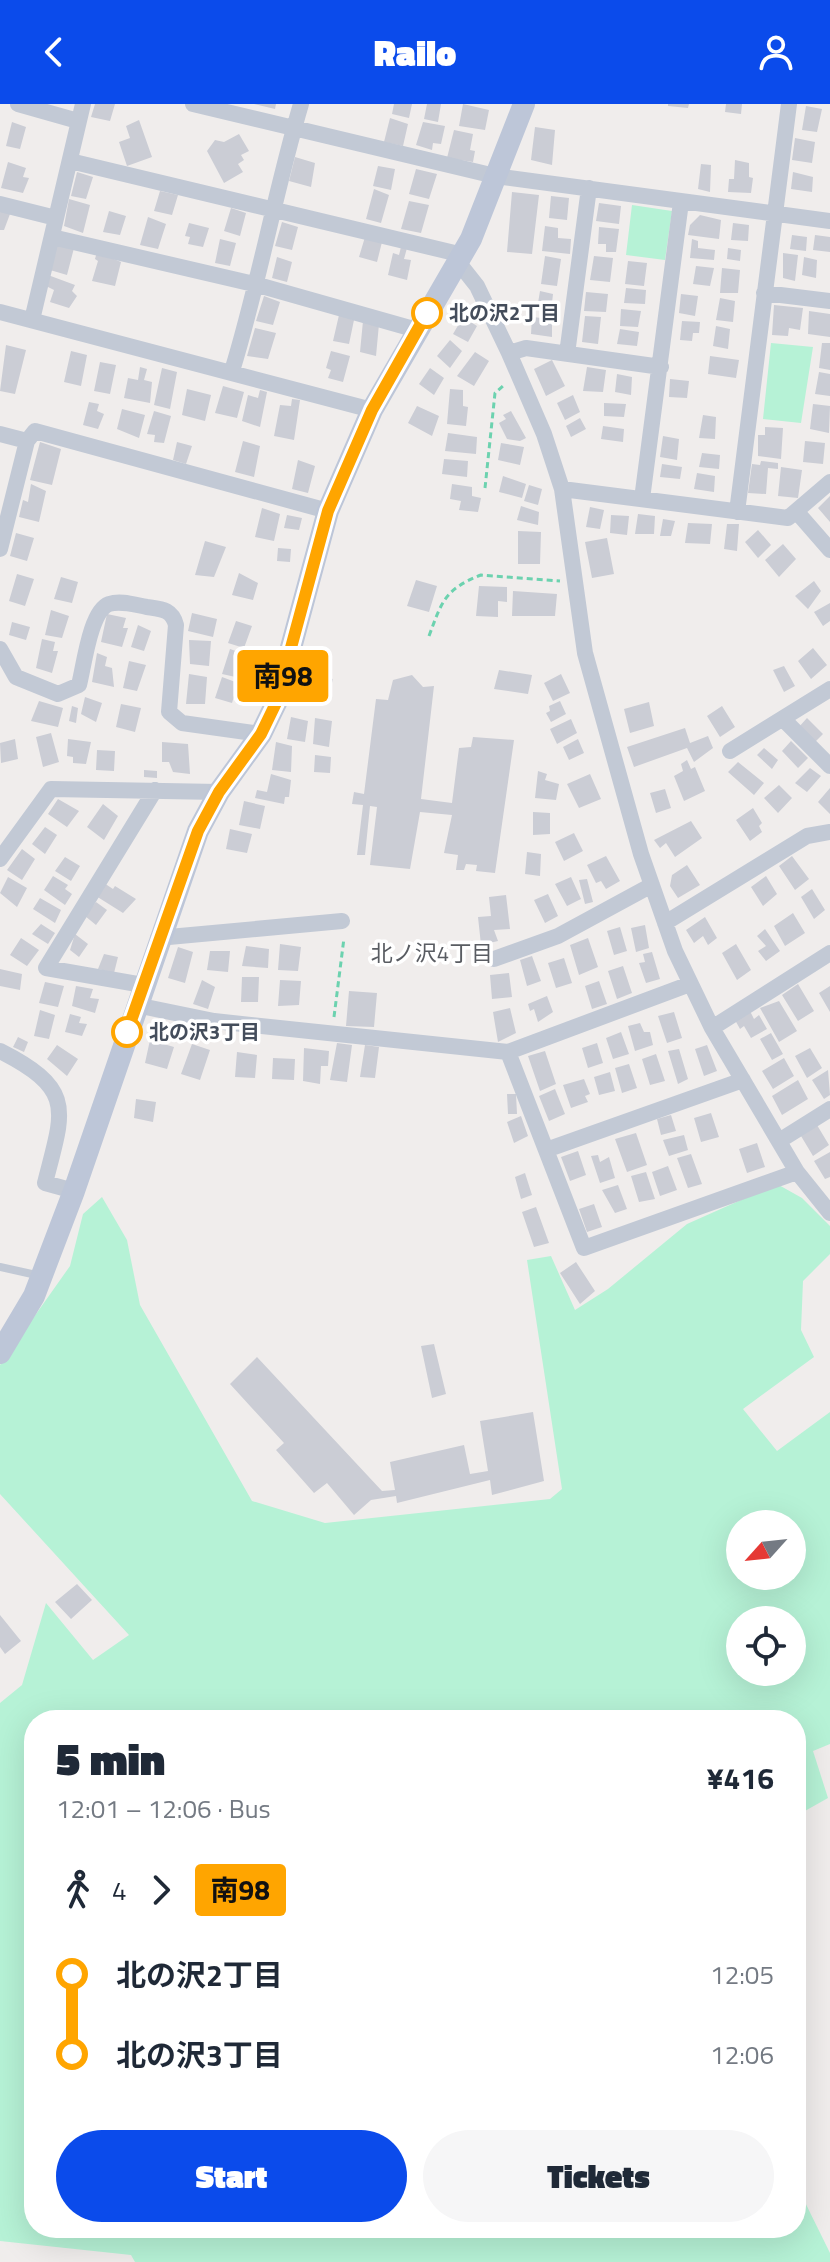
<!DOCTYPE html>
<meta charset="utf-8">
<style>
:root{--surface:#fff;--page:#f6f6f7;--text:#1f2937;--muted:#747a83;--accent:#0b4beb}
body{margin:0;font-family:"Titillium Web","Noto Sans JP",sans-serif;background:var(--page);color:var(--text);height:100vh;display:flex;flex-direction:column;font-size:30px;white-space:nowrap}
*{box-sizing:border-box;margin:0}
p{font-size:26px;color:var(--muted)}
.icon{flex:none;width:44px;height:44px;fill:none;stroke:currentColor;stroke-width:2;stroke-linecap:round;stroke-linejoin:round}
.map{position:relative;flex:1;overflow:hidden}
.side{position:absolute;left:24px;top:1606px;width:782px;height:528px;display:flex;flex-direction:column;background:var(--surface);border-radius:32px;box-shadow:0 8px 32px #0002}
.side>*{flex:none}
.badge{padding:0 16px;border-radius:6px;font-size:28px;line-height:52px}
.needle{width:52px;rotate:243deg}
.buttons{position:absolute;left:726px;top:1406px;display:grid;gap:16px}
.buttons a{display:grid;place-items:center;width:80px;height:80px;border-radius:50%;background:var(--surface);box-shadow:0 8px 32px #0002;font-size:40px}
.map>.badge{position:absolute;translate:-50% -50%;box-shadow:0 0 0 4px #fff}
.legs{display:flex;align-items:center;gap:12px;height:88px;padding:0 32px;font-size:26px}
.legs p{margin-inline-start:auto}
.headline{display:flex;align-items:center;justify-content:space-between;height:136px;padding:0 32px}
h1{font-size:44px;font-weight:800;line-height:60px}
.action{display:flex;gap:16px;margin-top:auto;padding:16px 32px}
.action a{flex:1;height:92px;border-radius:48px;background:var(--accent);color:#fff;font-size:32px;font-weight:800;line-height:92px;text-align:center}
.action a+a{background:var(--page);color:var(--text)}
ul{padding:0 32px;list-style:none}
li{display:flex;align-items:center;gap:28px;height:80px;font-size:30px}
li i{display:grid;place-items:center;width:12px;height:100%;margin:0 10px;background:currentColor}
li i::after{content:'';width:20px;height:20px;margin:-10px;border:6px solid;border-radius:50%;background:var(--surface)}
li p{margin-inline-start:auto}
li:first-child i{background:linear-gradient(#0000 50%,currentColor 0)}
li:last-child i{background:linear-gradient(currentColor 50%,#0000 0)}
header{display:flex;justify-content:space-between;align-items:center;height:104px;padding:0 32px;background:var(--accent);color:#fff;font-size:36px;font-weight:800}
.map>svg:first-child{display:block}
.green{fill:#b6f2d6;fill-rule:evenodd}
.building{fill:#cbcdd5}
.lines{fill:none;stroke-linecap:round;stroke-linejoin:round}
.path{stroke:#6cd2af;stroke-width:3;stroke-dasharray:6 4;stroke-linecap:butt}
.lane{stroke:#c2c9d5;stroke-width:8}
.street{stroke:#c2c9d5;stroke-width:16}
.secondary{stroke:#bdc6d8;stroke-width:22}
.line-1-casing{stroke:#fff;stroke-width:18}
.line-1{stroke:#ffa500;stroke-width:12}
.stop-1-dot{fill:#fff;stroke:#ffa500;stroke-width:4}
.labels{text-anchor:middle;stroke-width:7;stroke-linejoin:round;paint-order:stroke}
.stop-label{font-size:20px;font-weight:bold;fill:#444d5b;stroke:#fff;text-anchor:start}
.neighbourhood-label{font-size:22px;fill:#595c62;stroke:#fff}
</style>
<header><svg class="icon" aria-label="back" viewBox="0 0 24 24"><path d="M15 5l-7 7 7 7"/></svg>Railo<svg class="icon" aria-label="person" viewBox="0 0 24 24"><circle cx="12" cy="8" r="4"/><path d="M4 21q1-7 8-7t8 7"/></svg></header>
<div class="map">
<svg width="830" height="2158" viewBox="0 0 830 2158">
<rect width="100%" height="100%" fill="#f0edec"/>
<path class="green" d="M632 101 672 107 665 156 626 151Z
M771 239 813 243 801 319 763 315Z
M777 1080 802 1094 830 1122V1150L803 1177 801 1226 814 1253 743 1305 777 1347 830 1308V1640L813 1647 828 1694 796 1712V1616H34V2124H796V2080L830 2149V2158H135L131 2151 0 2137V1599L22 1581 46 1499 93 1556 129 1531 0 1390V1261L70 1162 83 1110 102 1093 127 1136 140 1201 252 1397 325 1419 550 1395 562 1385 527 1156 551 1152 575 1206 608 1185 687 1120ZM740 1420H792V1472H740ZM740 1516H792V1568H740Z"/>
<path class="building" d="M95 0H115L110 17 91 13Z
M254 0H276L275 5Z
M394 0H412L409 14 392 10Z
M427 0H441L438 18 424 15Z
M463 0 489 6 485 26 459 22Z
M668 0H689L688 4 668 2Z
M726 0H742L741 10 725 8Z
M806 2 822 5 817 28 802 26Z
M390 14 408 20 403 42 384 38Z
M139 16 152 53 127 62 119 38 130 34 126 22Z
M12 18 26 23 20 45 6 42Z
M423 18 445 22 441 40 433 39 432 46 416 41Z
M535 23 555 26 552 61 531 56Z
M454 26 473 30 470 46 475 47 473 58 447 54Z
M239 30 249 47 241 51 244 56 238 60 243 68 224 79 207 47 215 36 224 38Z
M795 34 815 38 812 59 792 56Z
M295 53 315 59 311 83 289 77Z
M735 56 749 59V73L753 74 751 89 728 88 729 75H734Z
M8 58 26 64 23 73 29 74 23 89 1 84Z
M701 60 711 61 710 88 698 85Z
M378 62 395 65 391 86 373 82Z
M416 65 437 70 429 95 409 90Z
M77 68 93 73 86 95 71 92Z
M793 68 813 73 812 88 791 85Z
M374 85 389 91 381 119 366 115Z
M160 87 178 91 172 111 154 107Z
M512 88 539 91 532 150 507 148Z
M551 92 569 94 567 116 549 114Z
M69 95 90 101 83 129 64 122Z
M409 97 429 101 421 129 401 125Z
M599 99 621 102 619 120 596 117Z
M231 104 246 109 240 132 224 127Z
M0 107 10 110 4 126H0Z
M109 107 126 112 120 131 103 128Z
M700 111 721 116 719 135 688 131 690 121Z
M148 113 166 120 158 145 140 141Z
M282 118 298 123 292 146 275 142Z
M189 119 209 124 203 143 188 140 190 133 185 132Z
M733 119 749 121 748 137 731 136Z
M545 122 558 124V134L571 135 570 150 542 147Z
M599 123 619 125 616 148H606V140H598Z
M792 131 807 133 806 147 790 145Z
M815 131 830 133V148L813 146Z
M365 133 382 138 377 158 359 153Z
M220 135 236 139 230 162 215 159Z
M692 135 698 137V144L715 146 714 156 690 154Z
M57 139 74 144 67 171 50 166Z
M401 143 407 144 404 155 411 156 407 176 388 171 393 149 399 151Z
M728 144 741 146 740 157 727 155Z
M97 148 121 158 115 182 92 177 98 157 95 155Z
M783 149 798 151 795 177 783 174Z
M545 152 561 155 557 182 541 180Z
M594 152 613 154 610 178 590 176Z
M277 153 292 158 287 178 272 174Z
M804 153 817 156 816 174 802 171Z
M628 157 647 159 644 182 625 180Z
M696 162 714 164 710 182 693 180Z
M722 164 740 166 738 189H720Z
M48 171 75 181 72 187 77 192 69 204 50 198 54 186 44 181Z
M626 184 646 186 645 200 624 199Z
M540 187 553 190 551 208 537 205Z
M586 188 608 190 606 208 584 207Z
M681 190 698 192 695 212 679 209Z
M264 192 280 198 273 221 256 217Z
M720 194 735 197 733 218 716 216Z
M774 201 803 204 800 226 789 224 788 232 772 231Z
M621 205 641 207 638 223 620 222Z
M809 207 830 210V233L808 230Z
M339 211 354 216 349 240 333 237Z
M585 212 601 213 598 240 582 238Z
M463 213 477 222 468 238 453 230Z
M532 213 552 215V233L531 230Z
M363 217 379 220 376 252 360 248Z
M682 217 700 218 699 229H693L692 237 680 236Z
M716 222 730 225 728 245 713 242Z
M255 224 276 229 268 255 247 252Z
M620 225 639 228 637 242 617 240Z
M450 236 462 247 450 264 437 252Z
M822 239H830V266L819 264Z
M6 241 26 246 15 290 0 287Z
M71 247 87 251 81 282 64 278Z
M331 247 350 252 343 278 328 274 331 266 326 264Z
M475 248 489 257 474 282 457 272Z
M710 252 739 256 736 274 708 270Z
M552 256 565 282 546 292 534 265Z
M100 258 116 261 110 290 94 287Z
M140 263 147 265 144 276 152 278 150 299 124 294 128 274 138 276Z
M587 263 606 266 603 288 583 287Z
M162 264 177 268 170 305 154 301Z
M430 264 444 274 434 291 419 280Z
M819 268 830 270V292L815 290Z
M617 270 632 273 631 291 615 288Z
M670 275 689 277 687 294 669 293Z
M223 282 244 288 237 314 215 309Z
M187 285 211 291 205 317 182 311Z
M450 285 463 286V302L468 303 466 322 447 320Z
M260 286 267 288 260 323 242 317 248 291 258 294Z
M573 291 580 308 565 316 557 299Z
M292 295 300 296 294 336 274 332 280 301 291 302Z
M89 298 99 300 97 307 104 310 98 325 83 321Z
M604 299 626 300 624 313 604 312Z
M813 300 830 302 829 329 810 325Z
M417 302 439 312 432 332 408 319Z
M122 305 145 311 139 334 117 325Z
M154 307 171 312 164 339 154 338 155 331 147 330Z
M511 307 526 334 520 337 507 335 499 319 506 315 503 311Z
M703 311 716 313 715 335 699 334Z
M580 314 586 325 571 333 566 322Z
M603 322 624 325 623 338 601 335Z
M765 323 783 324 781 355 758 352V331H765Z
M448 329 477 333 476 350 445 347Z
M663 332 679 335 677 356 660 353Z
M243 337 260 342 254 373 235 368Z
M805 337 825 339 823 360 803 358Z
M40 338 61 345 52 381 30 376Z
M177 338 192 342 186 360 173 356Z
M501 339 524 343 520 361 498 356Z
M702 349 720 351 719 365 699 363Z
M444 355 468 357 467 373 442 370Z
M298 356 315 362 308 389 292 385Z
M761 357 778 359V365L768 364 766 390 748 389 752 360 760 361Z
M662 360 682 363 680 375 660 373Z
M781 363 802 366 798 394 778 392Z
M697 369 715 372 714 388 694 385Z
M503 372 526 380 522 394 499 388Z
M31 380 46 387 39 418 19 413 23 396 28 398Z
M452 380 472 383V392L481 394 478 408 459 406 461 397 450 395Z
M529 381 542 385 538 401 524 397Z
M830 392V418L818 404Z
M521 402 539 408 538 421 517 416Z
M590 403 604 406 600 425 586 423Z
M262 404 280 410 274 437 255 433Z
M638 410 655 412 654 430H635Z
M287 411 302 414 299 426 284 424Z
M611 411 629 412 627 431 610 429Z
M663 415 675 417 671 432H660Z
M688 419 712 420 710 440 685 439Z
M727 420H739L737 447 724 445Z
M758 426 771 441 758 454 745 438Z
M518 427 541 428 540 460H518Z
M16 429 34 434 27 457 10 452Z
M607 434 614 470 592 474 585 438Z
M205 437 226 443 214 473 195 471Z
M783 440 796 455 779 473 765 456Z
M278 444 291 445 290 458 277 457Z
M239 469 258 479 253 496 232 491Z
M17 470 34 475 25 502 9 497Z
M61 473 78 478 72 499 54 495Z
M416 476 437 482 429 508 407 502Z
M814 477 821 487 808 505 795 492Z
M479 482 507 483V498L498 497V513L476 512Z
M513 487 557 490 555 512H512Z
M830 499V517L823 522 814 508Z
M51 506 69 512 62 534 45 531Z
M192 509 217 515 213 533 188 527Z
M107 510 126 514 123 524H128L122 543 101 538Z
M236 517 252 522 244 544 228 539Z
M12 518 30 523 26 536 9 531Z
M138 521 151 527 144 547 131 543Z
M42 535 55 538 53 547H58L52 569 36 564Z
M189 536 211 537 209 562 190 560Z
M813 544 827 561 811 575 798 557Z
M230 545 247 551 240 574 222 570Z
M97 549 107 553 105 562 112 564 114 583 92 578Z
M129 557 146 561 137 587 123 584Z
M784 562 795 582 784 588 773 566Z
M499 566 532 571 528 590 494 585Z
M305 568 333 575 328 595 301 587Z
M189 570 207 573 205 600H186Z
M561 570 570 589 553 597 544 579Z
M412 571 423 583 434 582 421 695 452 699 459 644 471 643 473 633 514 636 495 769 476 767 477 761 466 760 464 766H456L458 751 444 749 452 711 420 708 410 765 370 761 377 703 370 702 365 751H357L363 701 352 700 354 688 364 690 376 595 388 596 393 576Z
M222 573 238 579 232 599 215 594Z
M85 593 102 599 96 618 81 610Z
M39 597 63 604 58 623 31 617Z
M560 597 566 610 551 618 546 609 550 607 549 602Z
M649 598 654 622 630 629 624 605Z
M121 600 141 604 135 628 116 623Z
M72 602 78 604 76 619 69 617Z
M722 602 735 623 720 633 707 612Z
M291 613 308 617 305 638 287 635Z
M315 614 332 617 329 643 313 640Z
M807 614 823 630 814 639 798 624Z
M571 615 577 629 557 640 550 625Z
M685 624 690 639 708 632 713 644 694 658 687 644 634 663 627 643Z
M51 629 59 658 43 663 36 633Z
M15 635 18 655 1 659 0 639Z
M68 635 91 638 86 660 73 659V653L67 652Z
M578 635 584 649 569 656 563 643Z
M791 637 808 654 798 664 782 647Z
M162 638 188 640 190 670 173 668 169 658H162Z
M276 638 292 642 291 668 272 666Z
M764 644 778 656 772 665 757 651Z
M97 646 115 647 114 667 96 666Z
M315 651 331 653 330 669 314 668Z
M687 656 691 665 695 663 705 687 684 697 674 672 683 667 681 660Z
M738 658 764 679 754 691 728 668Z
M810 664 821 672 807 688 795 679Z
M144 666 157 667V674L144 673Z
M538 667 547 670 545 676 559 680 556 696 535 694Z
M271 670 291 676 289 693H285L284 700 255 694 257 686 267 688Z
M590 670 601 695 579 704 567 680Z
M779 681 792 694 778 709 764 694Z
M830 684V710L818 698Z
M665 685 671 704 656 709 650 689Z
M58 695 79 707 67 723 48 710Z
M244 697 265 702 260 725 239 721Z
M103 700 118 712 104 736 87 723Z
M753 704 762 719 759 722 762 728 750 737 736 716Z
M533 708 550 709V730L533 731Z
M691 717 702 734 675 753 666 739 660 744 654 736Z
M45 723 57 731 45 750 32 740Z
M230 725 252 730 247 749 226 745Z
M574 729 583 747 564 757 555 738Z
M22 745 35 755 22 776 7 766Z
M527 748 541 750 540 772 525 770Z
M606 752 620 777 606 785 601 777 596 779 587 761Z
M792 752 809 775 795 786 779 762Z
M65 753 80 762 71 777 55 767Z
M687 761 700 781 678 794 670 782 672 771Z
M53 772 68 781 65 785 72 790 65 801 44 786Z
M766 772 777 790 763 802 751 783Z
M8 773 27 784 17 803 0 789Z
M571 773 581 795 567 802 555 780Z
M587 775 593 798 585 800 579 776Z
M104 779 113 785 115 782 136 795 123 809 96 792Z
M812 785 825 806 814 815 801 793Z
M548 790 558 812 545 819 534 796Z
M506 791 510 825 494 826 498 837 481 841 478 813 491 812 489 793Z
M40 794 61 806 55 819 33 805Z
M96 798 107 806 96 821 85 812Z
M793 809 805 829 785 842 774 822Z
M705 813 717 834 708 841 703 832 694 839 686 826Z
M41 820 55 829 48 840 32 830Z
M645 821 649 844 636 848 631 824Z
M620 823 627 847 614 851 607 827Z
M765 825 780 847 766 857 758 847 766 842 757 832Z
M75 830 88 840 79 853 70 846Z
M21 834 39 846 27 862 10 851Z
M588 834 598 863 579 871 570 841Z
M280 840 301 843 298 867 278 866Z
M736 840 751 866 737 876 722 849Z
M246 842 269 845 268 864 242 862Z
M178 843 193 848 185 879 168 874Z
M210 847H230L228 868 207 866Z
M652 848 660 875 646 879 639 859 645 858 643 850Z
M104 850 118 853 114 869 98 865Z
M532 852 541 877 527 882 520 856Z
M564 854 572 879 556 884 548 859Z
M623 862 632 889 617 895 608 867Z
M0 865 22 870 20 886 0 882Z
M509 869 512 893 492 895 490 871Z
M242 873H259L258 898H241Z
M202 876 215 883 208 905 193 900Z
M280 876 301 877 299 901 278 902Z
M599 877 607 900 592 905 585 882Z
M45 878 64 882 58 903 39 899Z
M798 880 814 907 798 917 782 891Z
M76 882 93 885 90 894 99 895 95 909 72 902Z
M830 882V908L819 889Z
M349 887 377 889 374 923 346 922Z
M547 892 553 908 538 918 534 905 530 907 528 900Z
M779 897 797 927 779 938 760 904Z
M510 904 516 929 498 938 493 908Z
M40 906 55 911 49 935 34 932Z
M750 907 754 915 759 911 767 925 751 934 744 922 740 925 735 916Z
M674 908 682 934 667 939 658 912Z
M70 910 81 913 79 919 87 920 82 932 65 928Z
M640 919 644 928H650L653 941 635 947 628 922Z
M621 928 629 950 613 955 606 934Z
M771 929 783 950 772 956 760 935Z
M18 933 28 938 24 948 13 943Z
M150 936 174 943 167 965 145 959Z
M337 939 352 941 347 978 330 976Z
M597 939 603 959 588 964 582 944Z
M192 940 210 946 200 976 181 970Z
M57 941 78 955 67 972 47 955Z
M365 941 379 943 375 974 360 973Z
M707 941 717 967 704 972 695 945Z
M304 944 329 947 328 962H321L320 980 303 977Z
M810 944 822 964 807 974 795 952Z
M679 945 688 975 678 980 668 947Z
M545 947 556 980 540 987 528 952Z
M237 948 257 951 255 974 235 973Z
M656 950 665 977 650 981 642 955Z
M273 954 295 955 294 976 272 975Z
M784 954 794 972 773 985 762 967Z
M629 960 637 984 622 989 615 964Z
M828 966 830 991 824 995 812 976Z
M610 968 615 987 599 991 594 973Z
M584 975 590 990 585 992 588 998 571 1004 563 981Z
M798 976 808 995 782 1011 772 992Z
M555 985 565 1010 549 1017 539 992Z
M507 990H516L517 1010H508Z
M136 995 156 998 153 1018 134 1014Z
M711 1009 719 1033 701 1038 694 1014Z
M671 1011 676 1027 661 1031 657 1015Z
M521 1012 528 1032 514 1039 507 1018Z
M817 1021 829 1041 813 1052 801 1032Z
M636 1029 647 1061 627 1068 615 1035Z
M684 1031 688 1046 669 1052 663 1036Z
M757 1039 765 1063 747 1069 739 1045Z
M578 1047 586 1071 570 1077 561 1053Z
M830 1048V1073L825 1075 814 1057Z
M691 1050 702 1080 688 1084 677 1054Z
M598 1051 600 1058 609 1053 615 1074 600 1079 591 1052Z
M668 1062 677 1086 660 1092 652 1068Z
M646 1068 655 1095 639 1098 631 1072Z
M525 1069 532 1091 521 1095 515 1073Z
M618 1081 627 1105 615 1109 602 1086Z
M594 1100 602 1123 587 1128 579 1105Z
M536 1103 549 1139 534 1143 522 1108Z
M576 1158 595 1187 580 1200 560 1169Z
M434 1240 446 1290 432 1294 421 1242Z
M257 1253 382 1387 395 1386 390 1358 464 1341 470 1370 488 1367 480 1317 533 1308 544 1377 492 1391 490 1376 397 1399 396 1392 371 1396 354 1411 327 1379 314 1389 276 1346 284 1339 230 1280Z
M77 1480 92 1496 71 1515 55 1498Z
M0 1511 21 1537 5 1550 0 1543Z"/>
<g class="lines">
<path class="path" d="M485 384 495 289 504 281
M429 532C442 497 445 485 481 471L560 477
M334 913 344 834"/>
<path class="lane" d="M0 1163 41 1172"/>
<path class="street" d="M18 0 78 17
M193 0 495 72 830 117
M70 57 463 151
M0 100 56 114
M52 133 258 181 417 226
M458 158 477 182 509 249 544 330 562 385 585 549 641 750 675 847 712 924 797 1068 830 1109
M764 189 830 197
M0 208 372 306
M32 216 83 0
M509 249 526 244 661 263
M567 250 589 84
M232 267C259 179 275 88 301 0
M0 330 27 337 0 445
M27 337 35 327 328 407
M562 385 788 414 830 378
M642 395 681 98
M796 407 830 446
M737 408 789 0
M0 545 16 573 58 590 79 581C84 562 90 507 109 500 121 496 135 501 147 503 161 505 172 505 176 521L169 608 182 619 261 630
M783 615 830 662
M730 647 830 585
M0 755 51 685 219 688
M665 819 807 732 830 728
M158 834 342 817
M494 855 558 832 652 781
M143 881 46 864 155 686
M136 901 214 917 508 948 690 880
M712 924 830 849
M0 947C77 986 63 1007 45 1079L74 1087
M508 948 584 1144 797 1068
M779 1037 830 1005
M546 1046 743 976"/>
<path class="secondary" d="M0 1249 34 1192 74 1087 198 727 219 688 261 630 276 599 328 407 372 306 471 135 524 0"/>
</g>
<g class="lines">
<g class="line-1-casing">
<path id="line-1" d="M127 928 198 727 219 688 261 630 276 599 328 407 372 306 427 209"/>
</g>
<use href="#line-1" class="line-1"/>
</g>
<g class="stop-1-dot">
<circle cx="427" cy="209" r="14"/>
<circle cx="127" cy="928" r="14"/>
</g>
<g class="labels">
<g class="stop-label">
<text x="449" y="216">北の沢2丁目</text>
<text x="149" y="935">北の沢3丁目</text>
</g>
<g class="neighbourhood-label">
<text x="432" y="857">北ノ沢4丁目</text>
</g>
</g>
</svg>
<div class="buttons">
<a><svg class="needle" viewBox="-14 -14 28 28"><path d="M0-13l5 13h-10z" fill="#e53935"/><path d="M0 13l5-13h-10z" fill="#747a83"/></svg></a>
<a><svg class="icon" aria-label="locate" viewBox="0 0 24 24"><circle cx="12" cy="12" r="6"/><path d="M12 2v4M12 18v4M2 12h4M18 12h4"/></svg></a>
</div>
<b class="badge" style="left:283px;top:572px;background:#ffa500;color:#111">南98</b>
<section class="side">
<div class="headline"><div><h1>5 min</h1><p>12:01 – 12:06 · Bus</p></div><b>¥416</b></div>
<div class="legs"><svg class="icon" aria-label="walk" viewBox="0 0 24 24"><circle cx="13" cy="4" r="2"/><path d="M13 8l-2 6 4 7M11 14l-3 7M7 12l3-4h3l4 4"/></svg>4<svg class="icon" aria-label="forward" viewBox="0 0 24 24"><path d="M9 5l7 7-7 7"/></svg><b class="badge" style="background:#ffa500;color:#111">南98</b></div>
<ul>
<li><i style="color:#ffa500"></i><b>北の沢2丁目</b><p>12:05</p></li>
<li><i style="color:#ffa500"></i><b>北の沢3丁目</b><p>12:06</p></li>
</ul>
<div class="action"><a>Start</a><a>Tickets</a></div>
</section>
</div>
